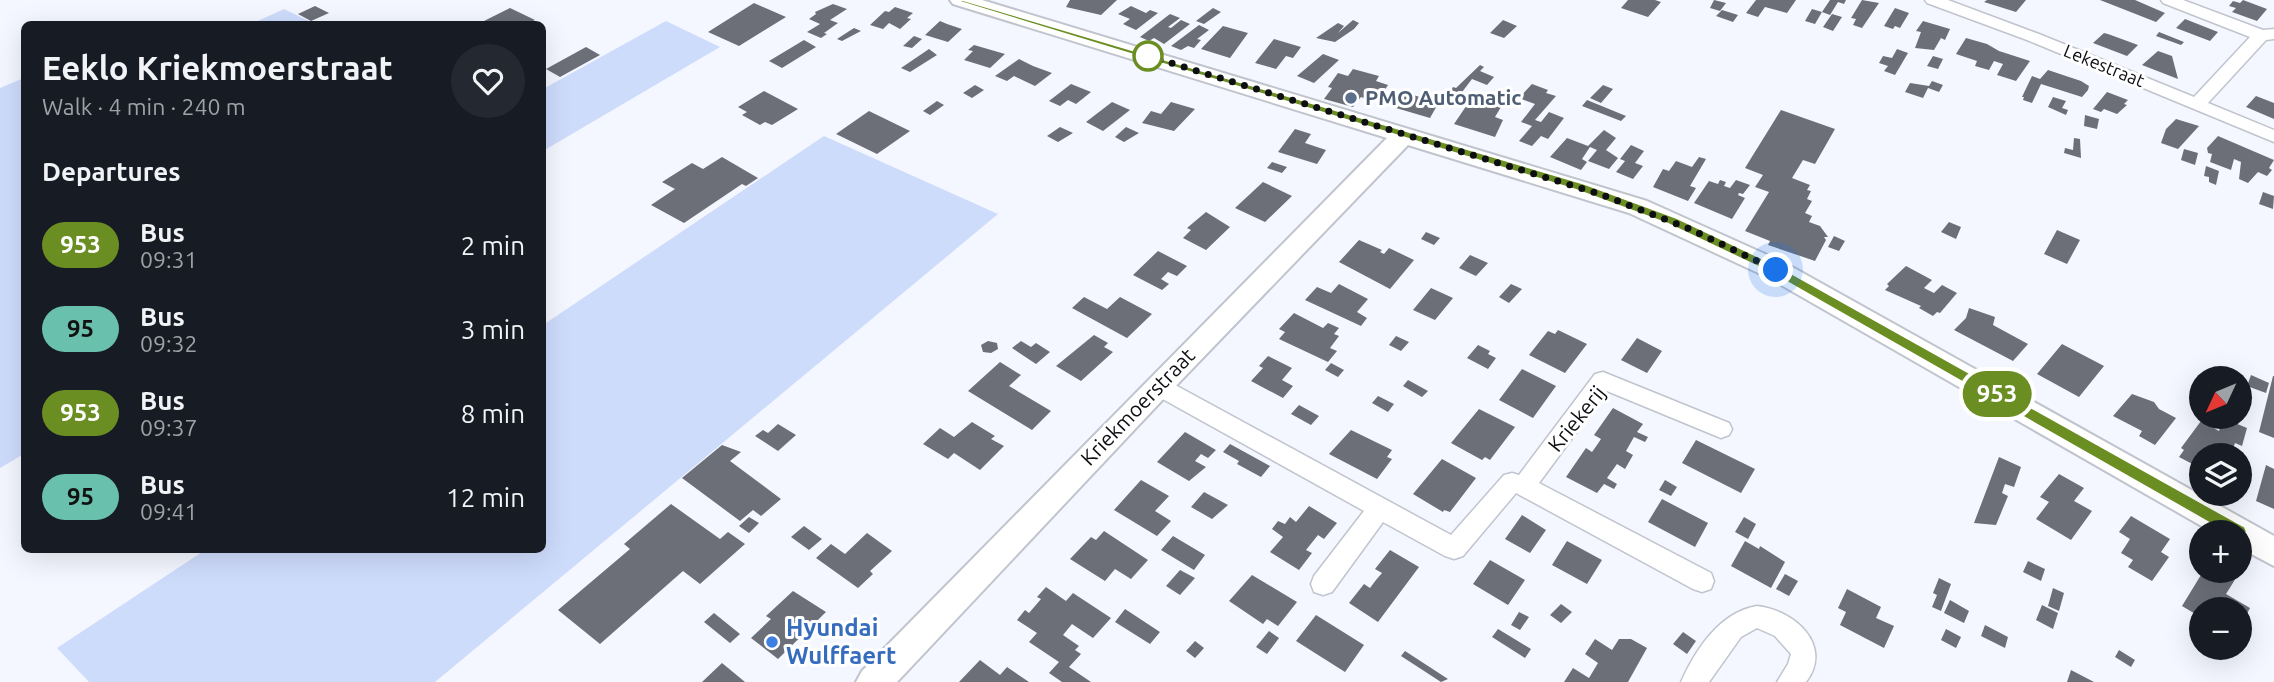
<!DOCTYPE html>
<meta charset="utf-8">
<style>
:root{--surface:#171b24;--page:#242831;--text:#f1f3f6;--muted:#9ea1a6}
body{margin:0;font-family:Ubuntu,sans-serif;background:var(--page);color:var(--text);height:100vh;display:flex;flex-direction:column;font-size:26px;white-space:nowrap}
*{box-sizing:border-box;margin:0}
p{font-size:23px;color:var(--muted)}
.icon{flex:none;width:38px;height:38px;fill:none;stroke:currentColor;stroke-width:2;stroke-linecap:round;stroke-linejoin:round}
.map{position:relative;flex:1;overflow:hidden}
.details{position:absolute;left:21px;top:21px;width:525px;height:532px;display:flex;flex-direction:column;background:var(--surface);border-radius:10px;box-shadow:0 7px 28px #0002}
.details>*{flex:none}
.badge{padding:0 14px;border-radius:23px;font-size:24px;line-height:46px}
.needle{width:46px;rotate:226deg}
.tools{position:absolute;left:2189px;top:366px;display:grid;gap:14px}
.tools a{display:grid;place-items:center;width:63px;height:63px;border-radius:50%;background:var(--surface);box-shadow:0 7px 28px #0002;font-size:35px}
.you{position:absolute;width:35px;height:35px;margin:-18px;border:5px solid #fff;border-radius:50%;background:#1a73e8;box-shadow:0 0 0 10px #1a73e833}
.map>.badge{position:absolute;translate:-50% -50%;box-shadow:0 0 0 4px #fff}
h2{padding:0 21px;font-size:26px;line-height:63px}
.round{display:grid;place-items:center;flex:none;width:74px;height:74px;border-radius:37px;background:var(--page)}
.overview{display:flex;align-items:center;justify-content:space-between;height:119px;padding:0 21px}
h1{font-size:33px;font-weight:700;line-height:52px}
ul{padding:0;list-style:none}
li{display:flex;align-items:center;gap:21px;height:84px;padding:0 21px}
li div{flex:1}
li b{display:block;font-size:26px}
li em{font-style:normal}
li .badge{min-width:77px;font-weight:700;text-align:center}
.map>svg:first-child{display:block}
.green{fill:#cedcfc}
.building{fill:#6c6f78}
.lines{fill:none;stroke-linecap:round;stroke-linejoin:round}
.street-casing{stroke:#c0c4cd;stroke-width:3}
.secondary-casing{stroke:#c0c4cd;stroke-width:4}
.street{fill:#fff;fill-rule:evenodd}
.secondary{fill:#fff;fill-rule:evenodd}
.line{fill:#6b8e23;stroke:#fff;stroke-width:2}
.walk{stroke:#0e0f12;stroke-width:7;stroke-dasharray:0 12.6}
.stop-dot{fill:#fff;stroke:#6b8e23;stroke-width:3.5}
.service-dot{fill:#5c6f8a;stroke:#fff;stroke-width:2.5}
.shop-dot{fill:#3f7fe0;stroke:#fff;stroke-width:2.5}
.labels{text-anchor:middle;stroke-width:6;stroke-linejoin:round;paint-order:stroke}
.far-street-label{font-size:18px;fill:#0e0f12;stroke:#fff}
.service-label{font-size:21px;font-weight:bold;fill:#4e5e75;stroke:#fff;text-anchor:start}
.street-label{font-size:21px;fill:#0e0f12;stroke:#fff}
.near-shop-label{font-size:24px;font-weight:bold;fill:#366cbe;stroke:#fff;text-anchor:start}
</style>
<div class="map">
<svg width="2274" height="682" viewBox="0 0 2274 682">
<rect width="100%" height="100%" fill="#f4f7ff"/>
<path class="green" d="M284 9 315 24H251Z
M666 21 720 47 543 151V89Z
M24 78V454L0 468V88Z
M824 136 998 214 435 682H89L57 648 205 550H542L543 325Z"/>
<path class="building" d="M1070 0H1117L1101 15 1066 7Z
M1628 0H1655L1661 2 1648 17 1621 8Z
M1714 0 1726 3 1720 11 1710 8Z
M1756 0H1796L1787 13 1765 7 1758 17 1746 13Z
M1830 0H1846L1844 4 1838 2 1830 15 1822 12Z
M1862 0 1879 3 1862 28 1853 25 1856 19 1851 18Z
M1987 0H2026L2016 12 1984 2Z
M2100 0H2135L2165 13 2156 22Z
M2243 0 2267 9 2257 21 2232 12 2236 8 2229 6 2233 1 2240 3Z
M754 3 786 17 739 46 708 32Z
M833 4 847 9 830 20 838 23 824 33 827 34 821 38 807 32 820 24 809 19 816 14 815 12Z
M315 6 329 13 311 21 298 14Z
M1131 6 1146 13 1150 10 1158 13 1136 30 1123 24 1130 19 1118 14Z
M895 7 913 13 907 18 911 19 900 29 889 23 883 29 870 25 885 11 889 12Z
M510 8 535 20 527 24H478Z
M1213 8 1221 12 1204 24 1196 21Z
M1895 8 1909 13 1900 28 1895 26 1893 29 1884 26Z
M1812 9 1822 12 1815 24 1805 21Z
M1722 10 1738 15 1733 22 1716 16Z
M1170 14 1180 18 1168 27 1171 28 1181 20 1190 24 1164 44 1154 38 1149 41 1140 37Z
M1832 14 1842 17 1833 31 1823 27Z
M2185 19 2218 32 2210 41 2176 28Z
M1353 20 1359 23 1354 29 1335 42 1316 38 1338 23 1344 26 1338 33Z
M1503 20 1517 26 1504 38 1490 33Z
M940 21 947 24 962 29 948 42 925 35Z
M1923 21 1950 29 1945 40 1941 38 1934 50 1915 48 1921 32 1916 31Z
M1199 25 1209 30 1197 39 1201 40 1194 48 1188 46 1181 50 1171 46Z
M1223 26 1248 33 1230 58 1201 49Z
M854 28 861 31 842 41 837 39Z
M2159 32 2184 42 2181 45 2156 36Z
M2104 33 2108 34 2138 45 2127 56 2093 43Z
M914 36 922 39 912 48 903 46Z
M1966 38 1987 44 1999 51 2030 61 2016 81 1997 75 2003 64 1994 61 1989 70 1975 66 1977 61 1956 54Z
M1274 39 1301 47 1293 58 1286 56 1276 69 1255 63Z
M804 40 816 47 782 68 769 61Z
M974 45 1005 54 990 68 964 60 973 51 968 50Z
M586 47 600 55 560 77 546 69Z
M929 49 937 55 910 72 901 68Z
M1897 49 1908 53 1895 75 1884 71 1888 66 1879 63 1883 56 1892 58Z
M2158 51 2172 56 2178 79 2142 65Z
M1323 54 1339 60 1314 83 1297 76Z
M1933 56 1943 59 1938 69 1927 66Z
M1019 59 1033 66 1052 73 1035 86 1014 76 1007 81 995 76Z
M1480 65 1484 67 1480 71 1494 77 1487 85 1472 79 1456 100 1447 97 1453 87 1456 88Z
M1353 69 1379 76 1376 81 1388 85 1379 99 1366 95 1364 98 1361 97 1353 107 1324 99 1332 88 1328 87 1338 73 1348 76Z
M2048 70 2081 81 2089 86 2088 90 2082 97 2041 84 2032 103 2023 100 2024 97H2022L2032 76 2040 79Z
M1932 81 1943 85 1939 92 1928 88 1923 98 1905 92 1910 83 1929 86Z
M1071 84 1091 92 1076 104 1068 100 1060 106 1049 101Z
M1532 84 1548 90 1546 93 1556 96 1535 120 1541 122 1549 112 1564 118 1548 139 1541 136 1532 146 1519 141 1532 126 1521 122 1535 104 1519 98Z
M975 85 984 90 972 98 963 93Z
M1603 85 1613 89 1601 103 1590 98Z
M764 91 798 109 772 125 765 122 760 125 742 115 747 112 738 107Z
M2107 92 2128 100 2124 104 2127 105 2117 114 2104 109 2101 112 2093 109Z
M1405 93 1439 102 1430 118 1396 108Z
M1473 96 1501 107 1495 117 1503 120 1495 137 1454 124Z
M2256 96 2274 103V119L2246 107Z
M2053 97 2066 101 2062 108 2068 110 2066 115 2048 107Z
M1587 100 1626 116 1621 121 1582 106Z
M937 101 944 105 930 115 923 111Z
M1112 102 1130 110 1103 131 1086 122Z
M1171 102 1195 109 1174 131 1142 123 1151 111 1161 114Z
M1781 110 1835 129 1815 164 1803 160 1792 178 1810 185 1807 190 1811 191 1807 199 1812 201 1805 213 1812 216 1809 222 1820 226 1828 237H1824L1826 240 1815 261 1768 245 1770 241 1745 231 1769 192 1755 187 1763 175 1745 168Z
M869 111 910 131 877 154 836 134Z
M2085 115 2099 119 2097 129 2084 126Z
M2176 119 2199 126 2178 149 2161 143 2166 129Z
M1060 127 1073 133 1058 142 1047 136Z
M1126 127 1139 133 1124 142 1115 137Z
M1295 129 1311 134 1305 143 1326 150 1317 164 1278 152Z
M1604 130 1616 138 1606 150 1618 158 1609 169 1588 161 1597 150 1590 147 1582 159 1587 162 1581 170 1550 157 1567 138 1588 146Z
M2218 136 2274 160 2269 168 2272 170 2267 176 2258 172 2248 183 2239 179 2241 162 2234 159 2231 170 2210 162 2212 154 2208 153 2207 148Z
M2074 138 2080 139 2081 158 2064 153 2065 148 2073 150Z
M1631 145 1644 151 1635 163 1643 166 1633 179 1616 172 1625 161 1620 159Z
M2184 149 2198 153 2195 165 2181 160Z
M722 157 758 178 746 186 742 184 684 223 651 205 675 189 662 182 692 163 703 169Z
M1699 157 1706 159 1690 186 1696 188 1688 201 1653 187 1663 169 1669 171 1676 161 1692 167Z
M1272 162 1287 167 1282 173 1267 168Z
M2206 166 2219 171 2216 185 2209 182V177L2204 176Z
M1720 180 1726 182 1724 186 1730 188 1736 180 1750 185 1743 194 1739 193 1738 195 1745 198 1732 219 1694 203 1709 181 1718 184Z
M1263 182 1292 196 1265 222 1235 208Z
M2263 192 2274 196 2273 209 2259 204Z
M1206 212 1230 227 1206 250 1183 238 1191 230 1187 228Z
M1949 222 1961 227 1956 239 1941 232Z
M2057 230 2080 240 2067 264 2044 254Z
M1426 232 1440 238 1434 245 1421 239Z
M1834 236 1845 241 1839 251 1828 247Z
M1359 240 1382 250 1380 252 1384 254 1389 248 1414 260 1390 289 1339 262Z
M1158 251 1187 266 1177 276 1168 272 1161 279 1169 284 1162 290 1133 275Z
M1470 255 1488 263 1476 276 1459 268Z
M1906 266 1932 280 1924 288 1934 293 1942 285 1957 293 1940 313 1937 312 1933 316 1919 308 1921 306 1885 290 1889 286 1887 284Z
M1339 284 1368 299 1357 312 1367 318 1361 326 1305 300 1317 287 1331 293Z
M1511 284 1522 289 1509 303 1499 297Z
M1431 288 1453 298 1435 320 1413 310Z
M1084 297 1107 309 1120 297 1152 314 1127 338 1072 308Z
M1969 308 1995 317 1993 325 2028 344 2013 361 1954 330 1966 318Z
M1294 313 1323 328 1328 323 1339 328 1334 334 1339 336 1330 348 1337 351 1328 362 1279 339 1285 332 1279 329Z
M1558 330 1587 344 1565 373 1529 355 1548 331 1555 334Z
M1094 335 1108 343 1104 347 1113 352 1081 381 1056 366Z
M1396 336 1409 342 1401 351 1389 345Z
M1637 338 1662 351 1647 373 1621 360Z
M988 341 997 343 998 349 991 353 983 352 981 345Z
M1021 341 1031 347 1036 343 1050 352 1036 364 1012 348Z
M2062 344 2104 366 2079 397 2037 374Z
M1478 345 1490 351 1488 354 1496 358 1488 369 1467 358Z
M1268 356 1292 368 1282 380 1293 386 1283 398 1251 381 1263 368 1259 366Z
M1000 362 1021 375 1009 386 1051 411 1032 430 968 391Z
M1331 363 1344 370 1338 377 1325 370Z
M1522 369 1556 386 1533 418 1499 400Z
M2251 375 2269 383 2266 393 2247 386Z
M2273 376H2274V438L2259 432Z
M1408 380 1428 391 1422 397 1403 386Z
M2132 394 2154 402 2159 409 2176 418 2155 445 2139 436 2142 431 2113 416Z
M1378 396 1394 404 1388 412 1372 403Z
M1299 405 1319 416 1311 425 1291 414Z
M1613 408 1643 424 1637 432 1648 437 1645 442 1634 437 1626 451 1633 455 1625 469 1617 464 1607 478 1617 484 1614 489 1604 484 1597 493 1566 477 1586 448 1592 452 1597 445 1601 439 1594 435Z
M1479 409 1515 427 1490 460 1485 457 1482 460 1451 443Z
M2223 418 2247 428 2242 446 2235 443 2231 455H2202V469L2179 457 2184 450 2181 448 2201 421 2219 431Z
M972 422 995 436 991 439 1004 446 980 470 954 453 948 459 923 444 940 428 954 437Z
M778 424 796 435 778 451 755 436 763 430 768 433Z
M1351 430 1392 450 1387 457 1392 459 1377 479 1329 454Z
M1185 432 1216 450 1208 458 1201 454 1195 461 1206 467 1189 481 1157 462Z
M1696 440 1755 469 1741 493 1682 463Z
M1230 444 1270 466 1261 477 1237 464 1239 461 1223 452Z
M722 445 741 452 730 461 781 499 761 516 753 510 740 521 682 478Z
M1999 457 2021 467 2014 487 2005 484 2002 493 2008 496 1996 525 1974 523Z
M1442 459 1476 478 1450 512 1444 510 1443 512 1413 494Z
M2266 465 2274 469V509L2256 501Z
M2059 474 2084 488 2074 501 2092 511 2071 540 2036 519 2049 502 2040 497Z
M1141 480 1169 496 1155 511 1171 521 1157 536 1114 510Z
M1665 480 1677 487 1671 496 1659 490Z
M1204 492 1228 505 1212 519 1191 507Z
M1662 499 1708 523 1695 547 1648 522Z
M671 504 720 539 728 532 745 544 700 584 683 571 600 644 558 610 630 549 624 544Z
M1309 506 1337 523 1324 539 1318 535 1306 550 1312 553 1299 570 1270 552 1283 537 1272 529 1278 521 1285 524 1290 517 1296 522Z
M1522 515 1546 530 1530 553 1505 539Z
M2131 516 2170 539 2161 552 2169 557 2152 581 2128 567 2133 560 2121 553 2130 539 2119 532Z
M749 517 759 523 749 533 739 526Z
M1744 517 1756 524 1748 539 1735 532Z
M804 526 822 539 809 550 791 537Z
M1104 531 1148 560 1131 579 1115 569 1105 581 1070 559 1091 537 1096 540Z
M867 533 892 551 870 571 873 574 858 588 816 558 831 544 845 554Z
M1173 536 1205 555 1194 570 1161 550Z
M1567 541 1602 560 1587 584 1552 565Z
M1745 541 1759 549 1760 546 1785 562 1771 588 1731 566Z
M1390 550 1419 567 1378 622 1349 603 1364 584 1370 588 1376 580 1382 573 1375 569Z
M1490 560 1525 580 1508 605 1473 584Z
M2028 561 2045 569 2041 581 2023 572Z
M1180 570 1195 578 1180 595 1166 586Z
M2204 570H2223L2236 578 2226 594 2250 608 2240 627V609H2202V618L2182 606Z
M1785 574 1798 581 1789 596 1776 589Z
M1252 575 1297 602 1278 626 1267 619 1263 624 1229 601Z
M1939 578 1951 584 1941 611 1932 607 1937 595 1933 593Z
M1046 587 1066 601 1073 593 1111 618 1093 638 1072 624 1063 635 1079 646 1075 650 1081 654 1069 667 1091 682H1062L1049 673 1059 662 1029 642 1037 633 1017 620 1025 610 1029 613 1041 599 1037 597Z
M2053 588 2064 593 2059 611 2048 606Z
M1847 589 1881 607 1876 618 1894 626 1884 648 1840 625 1846 612 1838 608Z
M793 591 826 612 778 659 751 638 771 619 766 616Z
M1950 600 1969 611 1964 623 1944 613Z
M1561 604 1572 612 1561 623 1550 615Z
M2042 605 2058 613 2053 629 2036 620Z
M1125 609 1160 632 1150 644 1115 622Z
M1519 612 1529 617 1520 630 1511 625Z
M714 613 740 634 730 643 704 622Z
M1316 615 1364 645 1345 672 1296 641Z
M1985 625 2008 637 2005 648 1981 636Z
M1498 629 1531 649 1525 658 1492 637Z
M1946 629 1961 637 1956 648 1941 640Z
M1269 631 1279 638 1267 654 1256 647Z
M1683 632 1696 641 1687 654 1673 644Z
M1595 639 1612 650 1619 639H1631L1647 648 1628 682H1564L1573 668 1589 678 1598 663 1585 654Z
M1195 641 1204 648 1195 658 1186 651Z
M2119 650 2135 660 2131 667 2115 657Z
M1405 651 1448 679 1441 682 1401 656Z
M980 660 1000 675 1007 667 1029 682H959Z
M722 663 745 682H702Z
M2071 670 2094 682H2067Z"/>
<g class="lines">
<g class="street-casing">
<path id="street" d="M1925 0H1948L2039 34 2194 97 2250 37 2163 3 2161 0H2183L2263 30 2274 29V39L2266 40 2208 103 2274 130V142L2027 40 1927 3Z
M1603 372 1729 423 1732 429 1729 435 1721 438 1607 391 1539 483 1711 573 1714 581 1711 589 1702 592 1693 589 1516 493 1463 556 1454 559 1445 556 1383 522 1332 592 1323 595 1314 592 1311 584 1314 576 1364 511 1150 392 1147 386 1150 380 1158 378 1166 380 1451 535 1504 475 1512 473 1519 475 1595 374Z
M1757 606C1794 610 1834 645 1806 682H1777L1788 664 1791 654 1775 636 1757 628 1741 637 1709 682H1681C1696 649 1720 612 1757 606Z"/>
</g>
<g class="secondary-casing">
<path id="secondary" d="M950 0H982L1647 201 1785 263 2274 536V566L2240 548V532H2212L1767 277 1629 213 1408 145 1168 394 897 682H856L862 671 1387 138 953 4Z"/>
</g>
<use href="#street" class="street"/>
<use href="#secondary" class="secondary"/>
</g>
<path class="line" d="M954 0H963L1585 184 1677 218 1780 267 2245 527 2247 532 2240 538 2234 537 1771 273 1668 224 1576 190Z"/>
<g class="lines">
<path class="walk" d="M1148 56 1600 194 1690 229 1776 270"/>
</g>
<circle class="stop-dot" cx="1148" cy="56" r="14"/>
<circle class="service-dot" cx="1351" cy="98" r="7"/>
<circle class="shop-dot" cx="772" cy="642" r="7"/>
<g class="labels">
<g class="far-street-label">
<text transform="translate(2104 66) rotate(22)" y="6">Lekestraat</text>
</g>
<g class="service-label">
<text x="1365" y="105">PMO Automatic</text>
</g>
<g class="street-label">
<text transform="translate(1138 407) rotate(-46)" y="7">Kriekmoerstraat</text>
<text transform="translate(1577 419) rotate(-51)" y="7">Kriekerij</text>
</g>
<g class="near-shop-label">
<text x="786" y="636">Hyundai<tspan x="786" dy="28">Wulffaert</tspan></text>
</g>
</g>
</svg>
<div class="tools">
<a><svg class="needle" viewBox="-14 -14 28 28"><path d="M0-13l5 13h-10z" fill="#e53935"/><path d="M0 13l5-13h-10z" fill="#9ea1a6"/></svg></a>
<a><svg class="icon" aria-label="layers" viewBox="0 0 24 24"><path d="M12 4l9 5-9 5-9-5zM3 14l9 5 9-5"/></svg></a>
<a>+</a>
<a>−</a>
</div>
<div class="you" style="left:1776px;top:270px"></div>
<b class="badge" style="left:1997px;top:394px;background:#6b8e23;color:#fff">953</b>
<section class="details">
<div class="overview"><div><h1>Eeklo Kriekmoerstraat</h1><p>Walk · 4 min · 240 m</p></div><a class="round"><svg class="icon" aria-label="heart" viewBox="0 0 24 24"><path d="M12 20l-8-8c-3-5 5-10 8-4 3-6 11-1 8 4z"/></svg></a></div>
<h2>Departures</h2>
<ul>
<li><span class="badge" style="background:#6b8e23;color:#fff">953</span><div><b>Bus</b><p>09:31</p></div><em>2 min</em></li>
<li><span class="badge" style="background:#69c0ac;color:#111">95</span><div><b>Bus</b><p>09:32</p></div><em>3 min</em></li>
<li><span class="badge" style="background:#6b8e23;color:#fff">953</span><div><b>Bus</b><p>09:37</p></div><em>8 min</em></li>
<li><span class="badge" style="background:#69c0ac;color:#111">95</span><div><b>Bus</b><p>09:41</p></div><em>12 min</em></li>
</ul>
</section>
</div>
